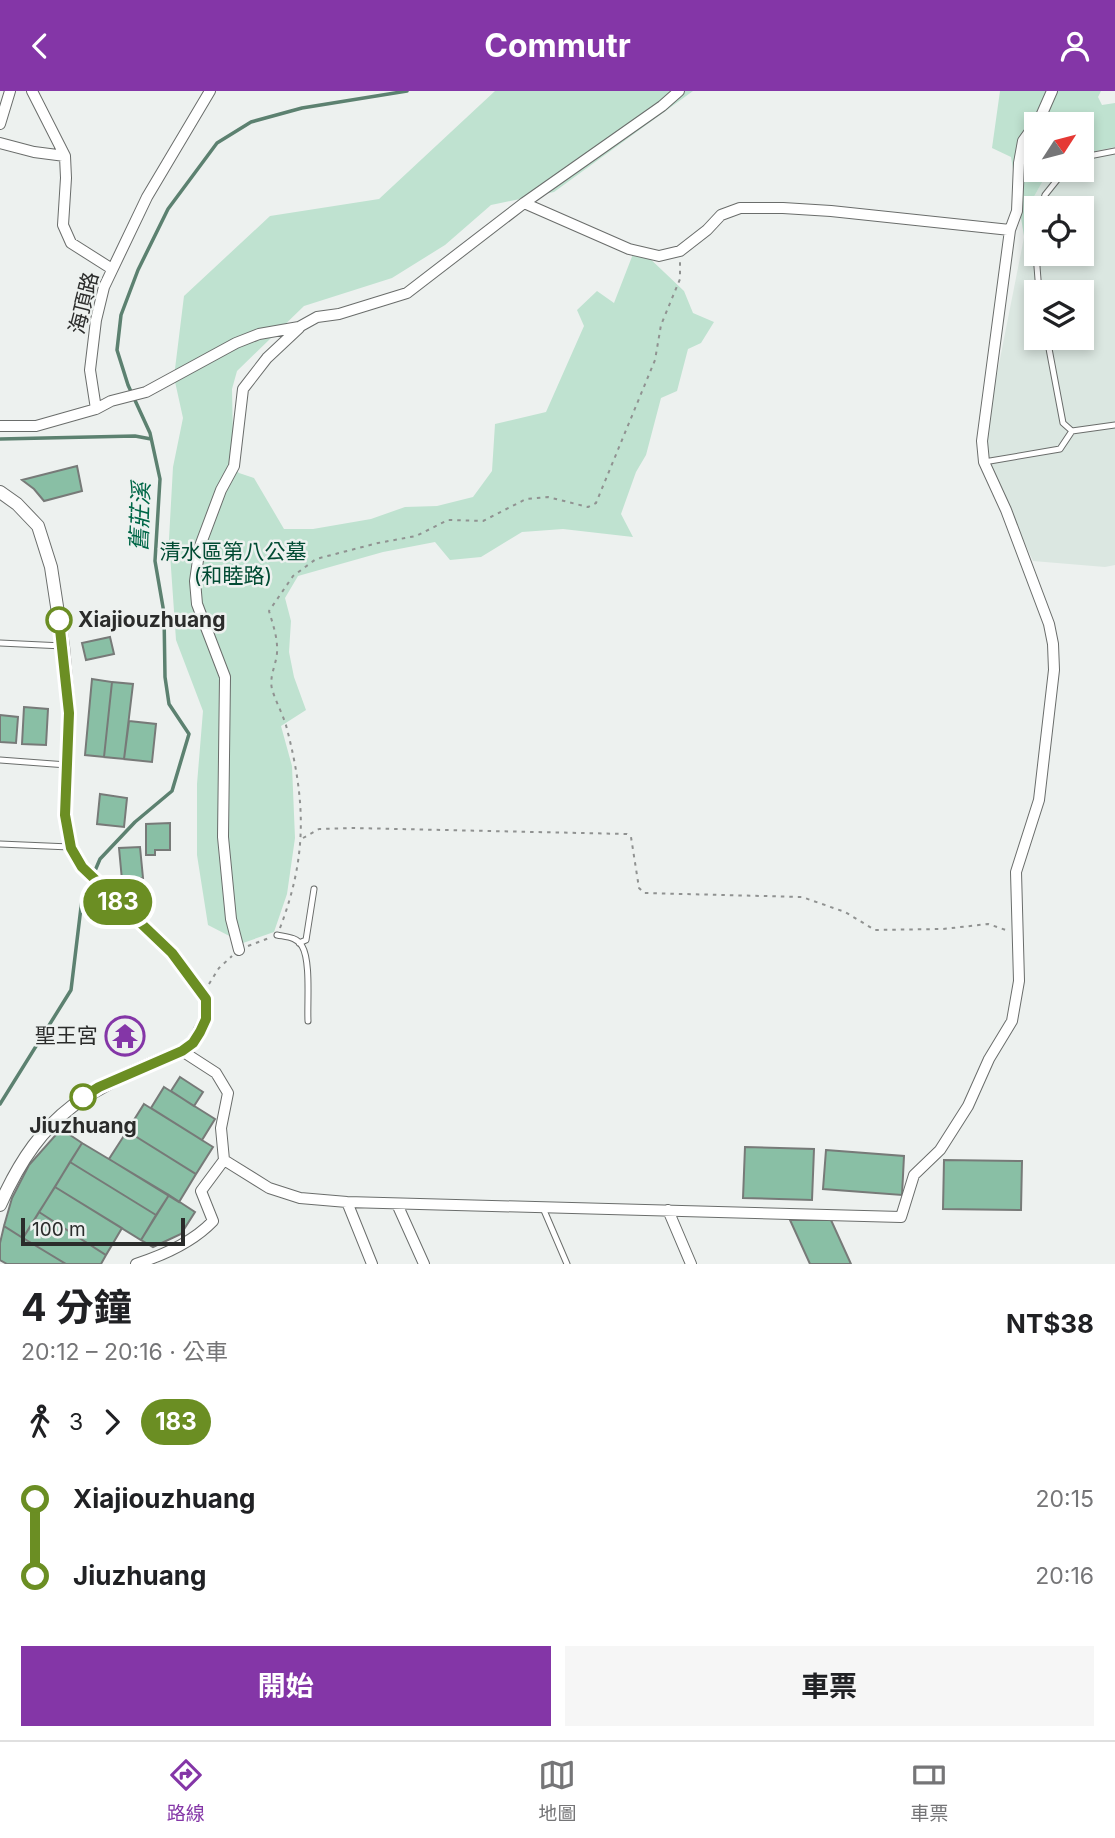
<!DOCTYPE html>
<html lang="zh-TW">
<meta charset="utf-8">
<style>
:root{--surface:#fff;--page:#f6f6f6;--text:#202124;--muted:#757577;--line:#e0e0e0;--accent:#8436a7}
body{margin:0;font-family:Inter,"Noto Sans TC",sans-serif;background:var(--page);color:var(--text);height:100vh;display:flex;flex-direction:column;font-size:26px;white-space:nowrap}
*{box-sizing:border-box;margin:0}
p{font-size:23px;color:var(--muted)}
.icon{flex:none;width:38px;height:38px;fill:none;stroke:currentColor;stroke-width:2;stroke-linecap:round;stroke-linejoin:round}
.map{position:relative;height:1173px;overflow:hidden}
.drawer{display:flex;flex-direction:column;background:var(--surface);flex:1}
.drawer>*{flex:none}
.badge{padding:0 14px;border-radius:23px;font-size:24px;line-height:46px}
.needle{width:46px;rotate:54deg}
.controls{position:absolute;left:1024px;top:21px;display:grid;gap:14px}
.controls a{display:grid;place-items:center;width:70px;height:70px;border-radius:0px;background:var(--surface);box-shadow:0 4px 10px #0003;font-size:35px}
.scale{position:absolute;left:21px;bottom:18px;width:164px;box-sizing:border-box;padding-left:7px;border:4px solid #2b2c2b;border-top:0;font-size:19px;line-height:24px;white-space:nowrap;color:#2b2c2b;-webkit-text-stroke:5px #edf1ef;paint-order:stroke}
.map>.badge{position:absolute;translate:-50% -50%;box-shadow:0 0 0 4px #fff}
.legs{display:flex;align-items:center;gap:10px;height:77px;padding:0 21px;font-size:23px}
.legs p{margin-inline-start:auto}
.headline{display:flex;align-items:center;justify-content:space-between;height:119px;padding:0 21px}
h1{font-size:38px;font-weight:700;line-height:52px}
.button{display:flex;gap:14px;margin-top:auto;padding:14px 21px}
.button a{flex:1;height:80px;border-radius:0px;background:var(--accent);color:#fff;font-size:28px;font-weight:700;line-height:80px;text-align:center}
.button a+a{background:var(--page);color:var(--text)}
ul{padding:0 21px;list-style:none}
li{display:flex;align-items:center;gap:24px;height:77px;font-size:26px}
li i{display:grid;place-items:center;width:10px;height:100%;margin:0 9px;background:currentColor}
li i::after{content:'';width:18px;height:18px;margin:-9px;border:5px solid;border-radius:50%;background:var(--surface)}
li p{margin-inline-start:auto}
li:first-child i{background:linear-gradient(#0000 50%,currentColor 0)}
li:last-child i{background:linear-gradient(currentColor 50%,#0000 0)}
header{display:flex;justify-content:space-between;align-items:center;height:91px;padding:0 21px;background:var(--accent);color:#fff;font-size:32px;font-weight:700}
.tabs{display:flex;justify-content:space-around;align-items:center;height:98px;border-top:2px solid var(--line);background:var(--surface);font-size:19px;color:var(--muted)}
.tabs a{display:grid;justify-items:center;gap:4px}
.tabs .active{color:var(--accent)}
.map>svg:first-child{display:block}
.built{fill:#dbe7e1;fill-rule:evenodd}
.green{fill:#bfe2d0}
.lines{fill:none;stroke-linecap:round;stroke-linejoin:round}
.stream{stroke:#5c8170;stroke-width:3.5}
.building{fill:#89bfa5;stroke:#777a78;stroke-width:2}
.service-casing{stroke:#6a6d6b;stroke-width:7}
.minor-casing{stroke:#6a6d6b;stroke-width:12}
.tertiary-casing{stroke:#6a6d6b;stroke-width:14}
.path{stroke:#909291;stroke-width:2;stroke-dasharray:3.5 5;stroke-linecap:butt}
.service{stroke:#fff;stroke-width:5}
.minor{stroke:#fff;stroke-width:10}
.tertiary{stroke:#fff;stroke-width:12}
.line-1-casing{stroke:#fff;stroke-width:16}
.line-1{stroke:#6b8e23;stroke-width:10}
.stop-1-dot{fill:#fff;stroke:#6b8e23;stroke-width:3.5}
.labels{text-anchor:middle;stroke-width:5;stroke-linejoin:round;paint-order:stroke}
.street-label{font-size:21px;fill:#2b2c2b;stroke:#edf1ef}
.park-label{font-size:21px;fill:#014b33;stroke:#edf1ef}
.stop-label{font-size:21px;font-weight:bold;fill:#2b2c2b;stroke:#edf1ef;text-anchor:start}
.poi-label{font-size:21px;fill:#2b2c2b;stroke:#edf1ef;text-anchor:end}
.water-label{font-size:23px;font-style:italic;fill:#006747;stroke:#edf1ef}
</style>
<header><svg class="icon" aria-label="back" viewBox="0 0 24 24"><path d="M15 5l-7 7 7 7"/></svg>Commutr<svg class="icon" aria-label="person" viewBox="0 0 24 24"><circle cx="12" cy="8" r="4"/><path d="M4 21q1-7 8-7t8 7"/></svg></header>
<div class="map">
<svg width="1115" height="1173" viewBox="0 0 1115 1173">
<rect width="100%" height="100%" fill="#edf1ef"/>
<path class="built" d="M1115 56V474L1105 476 1033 470 982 359 1031 111 1049 79H1082V63ZM1036 117H1082V163H1036ZM1036 201H1082V247H1036Z"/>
<path class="green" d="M495 0H693L554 101 491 114 445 154 392 187 304 215 237 280 232 298 233 348 229 372 239 382 254 387 284 438H313L371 428 405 416 437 415 473 406 492 380 495 333 546 321 584 235 577 219 597 200 614 212 633 163 644 162 684 200 693 222 714 231 701 252 688 258 677 300 661 307 646 364 636 381 621 423 633 446 563 438 522 441 481 466 450 469 435 451 383 461 298 485 285 507 291 530 289 561 294 586 306 619 281 635 292 675 295 747 287 803 274 841 243 852 208 834 197 764V693L203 620 176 549 169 448 173 376 183 327 174 286 184 205 270 125 379 108Z
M1000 0H1101L1098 6 1102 14 1115 12V56L1082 63V33H1036V79H1049L1031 111 1024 145 1011 66 992 57Z"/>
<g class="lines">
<path class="stream" d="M0 348 135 345 151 348
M94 782 100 768 135 731 172 700 189 643 169 613 165 586 164 522 155 470 160 388 150 342 128 294 117 259 121 224 138 179 168 118 217 52 251 31 302 17 407 0
M0 1013 71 899 82 808 91 789"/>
</g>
<path class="building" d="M77 375 82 400 44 410 34 398 22 389Z
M110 546 114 563 86 569 82 552Z
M92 588 112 591 104 666 85 664Z
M112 591 133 593 124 668 104 666Z
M24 616 48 618 46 654 22 653Z
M0 624 18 626 16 652 0 651Z
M129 630 156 633 152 671 124 668Z
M100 703 127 707 124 736 97 733Z
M170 732V759H155V764H146V733Z
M140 756 143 787 122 789 119 757Z
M180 986 203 1001 194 1015 171 1000Z
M164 996 215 1028 202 1049 151 1017Z
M144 1013 213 1056 196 1083 127 1040Z
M61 1038 82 1052 23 1147 4 1135 12 1107 29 1074Z
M127 1040 196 1083 179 1111 109 1068Z
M82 1052 169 1104 156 1124 70 1071Z
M745 1056 814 1058 812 1109 743 1107Z
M826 1059 904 1065 902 1104 823 1098Z
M944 1069 1022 1070 1021 1119 943 1118Z
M70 1071 156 1124 141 1149 55 1096Z
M55 1096 122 1137 106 1164 39 1121Z
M169 1104 195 1121 181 1143 153 1156 141 1149Z
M39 1121 106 1164 101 1173H66L23 1147Z
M790 1129H831L851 1173H810Z
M4 1135 23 1147 66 1173H7L0 1169V1152Z"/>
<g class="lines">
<g class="service-casing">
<path id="service" d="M1082 69 1089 65 1115 60
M1041 117 1045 104 1065 79
M1036 133V162
M1036 163 1039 201
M1072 340 1115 334
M984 371 1060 358 1072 340 1063 332 1047 247
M0 552 63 555
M0 669 67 674
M0 753 70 756
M277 844C287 846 297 846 302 855 311 870 307 912 308 930
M299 852 306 849 314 798
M543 1117 567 1173"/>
</g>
<g class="minor-casing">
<path id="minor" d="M32 0 65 65 66 87 63 134 71 152 112 178
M0 33 10 0
M0 52 34 61 65 65
M524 112 629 158 659 165 680 160 707 139 721 124 740 117H783L831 120 1010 139
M96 318 111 310 146 301 236 252 259 243 299 236 317 226 339 223 407 202 524 112 662 15 679 0
M0 335H36L96 318 90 279 96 229 104 196 147 106 210 0
M239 859 231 828 223 746 225 586 197 513 195 490 200 455 221 399 234 375 243 298 267 267 299 237
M182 960 216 982 228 1002 221 1037 224 1069
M224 1069 269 1097 300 1107 347 1111 901 1126 914 1084 940 1059 968 1015 989 968 1012 930 1019 890 1016 781 1039 709 1054 579 1053 553 1049 533 1006 419 984 371 982 350 1010 139 1017 120 1019 72 1023 50 1041 25 1052 0
M347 1111 372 1173
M397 1113 424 1173
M668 1119 691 1173
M136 1173C164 1164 193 1151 213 1130L201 1100 224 1069"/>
</g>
<g class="tertiary-casing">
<path id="tertiary" d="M0 401 17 413 38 435 51 476 63 555 69 622 65 724 71 756 82 776 172 862 206 908V927L199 941 193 952 182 960C89 998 43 1018 0 1114"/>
</g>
<path class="path" d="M303 747 319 738 353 737 627 743 631 746 639 797 644 802 802 806 845 821 875 839 943 838 988 833 1006 839
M280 837C307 766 306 712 287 638 284 625 276 612 272 598 269 586 276 574 277 562 278 547 273 534 269 520L293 485 316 468 378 452 416 445 448 429 483 430 526 408 548 406 588 416 596 412 655 269 661 234 680 188V170
M248 855 269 847
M209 893 219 877 232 865"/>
<use href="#service" class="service"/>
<use href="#minor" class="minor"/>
<use href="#tertiary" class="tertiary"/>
</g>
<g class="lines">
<g class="line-1-casing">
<path id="line-1" d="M59 529 69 622 65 724 71 757 82 776 172 862 206 908V928L200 941 193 952 182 960 99 996 83 1006"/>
</g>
<use href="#line-1" class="line-1"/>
</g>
<defs>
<g id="temple-ring" transform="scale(2.0125)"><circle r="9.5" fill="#edf1ef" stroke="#8436a7" stroke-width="1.5"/><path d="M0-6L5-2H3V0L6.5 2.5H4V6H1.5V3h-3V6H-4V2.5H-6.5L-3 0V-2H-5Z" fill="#8436a7"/></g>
</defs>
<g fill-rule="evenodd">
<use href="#temple-ring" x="125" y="945"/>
</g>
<g class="stop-1-dot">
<circle cx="59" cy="529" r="12"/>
<circle cx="83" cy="1006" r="12"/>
</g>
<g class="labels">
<g class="street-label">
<text transform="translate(84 212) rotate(-76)" y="7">海頂路</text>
</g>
<g class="park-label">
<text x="233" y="468">清水區第八公墓<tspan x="233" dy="24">(和睦路)</tspan></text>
</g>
<g class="stop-label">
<text x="78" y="536">Xiajiouzhuang</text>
<text x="83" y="1042" text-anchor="middle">Jiuzhuang</text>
</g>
<g class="poi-label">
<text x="98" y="952">聖王宮</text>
</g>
<g class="water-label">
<text transform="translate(140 426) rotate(-88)" y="8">舊莊溪</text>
</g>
</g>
</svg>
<div class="controls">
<a><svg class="needle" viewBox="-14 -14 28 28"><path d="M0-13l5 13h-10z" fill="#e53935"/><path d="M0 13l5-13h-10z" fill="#757577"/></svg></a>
<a><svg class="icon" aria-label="locate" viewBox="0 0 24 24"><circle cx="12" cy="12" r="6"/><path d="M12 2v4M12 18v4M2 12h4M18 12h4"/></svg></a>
<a><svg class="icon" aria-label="layers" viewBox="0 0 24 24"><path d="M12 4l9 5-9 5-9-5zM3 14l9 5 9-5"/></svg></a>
</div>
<div class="scale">100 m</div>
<b class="badge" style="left:118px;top:811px;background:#6b8e23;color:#fff">183</b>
</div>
<section class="drawer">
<div class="headline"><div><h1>4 分鐘</h1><p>20:12 – 20:16 · 公車</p></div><b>NT$38</b></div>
<div class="legs"><svg class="icon" aria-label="walk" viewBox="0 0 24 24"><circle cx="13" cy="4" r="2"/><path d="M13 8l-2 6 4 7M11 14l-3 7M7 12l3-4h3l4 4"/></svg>3<svg class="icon" aria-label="forward" viewBox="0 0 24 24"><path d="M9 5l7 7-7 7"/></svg><b class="badge" style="background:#6b8e23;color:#fff">183</b></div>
<ul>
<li><i style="color:#6b8e23"></i><b>Xiajiouzhuang</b><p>20:15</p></li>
<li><i style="color:#6b8e23"></i><b>Jiuzhuang</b><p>20:16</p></li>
</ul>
<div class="button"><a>開始</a><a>車票</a></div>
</section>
<nav class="tabs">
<a class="active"><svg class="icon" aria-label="directions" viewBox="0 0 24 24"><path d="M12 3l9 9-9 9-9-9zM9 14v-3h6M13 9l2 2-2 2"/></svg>路線</a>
<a><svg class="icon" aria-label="map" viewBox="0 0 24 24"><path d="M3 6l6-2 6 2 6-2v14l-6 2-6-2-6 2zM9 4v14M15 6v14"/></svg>地圖</a>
<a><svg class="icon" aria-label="tickets" viewBox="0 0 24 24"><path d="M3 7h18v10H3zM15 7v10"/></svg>車票</a>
</nav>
